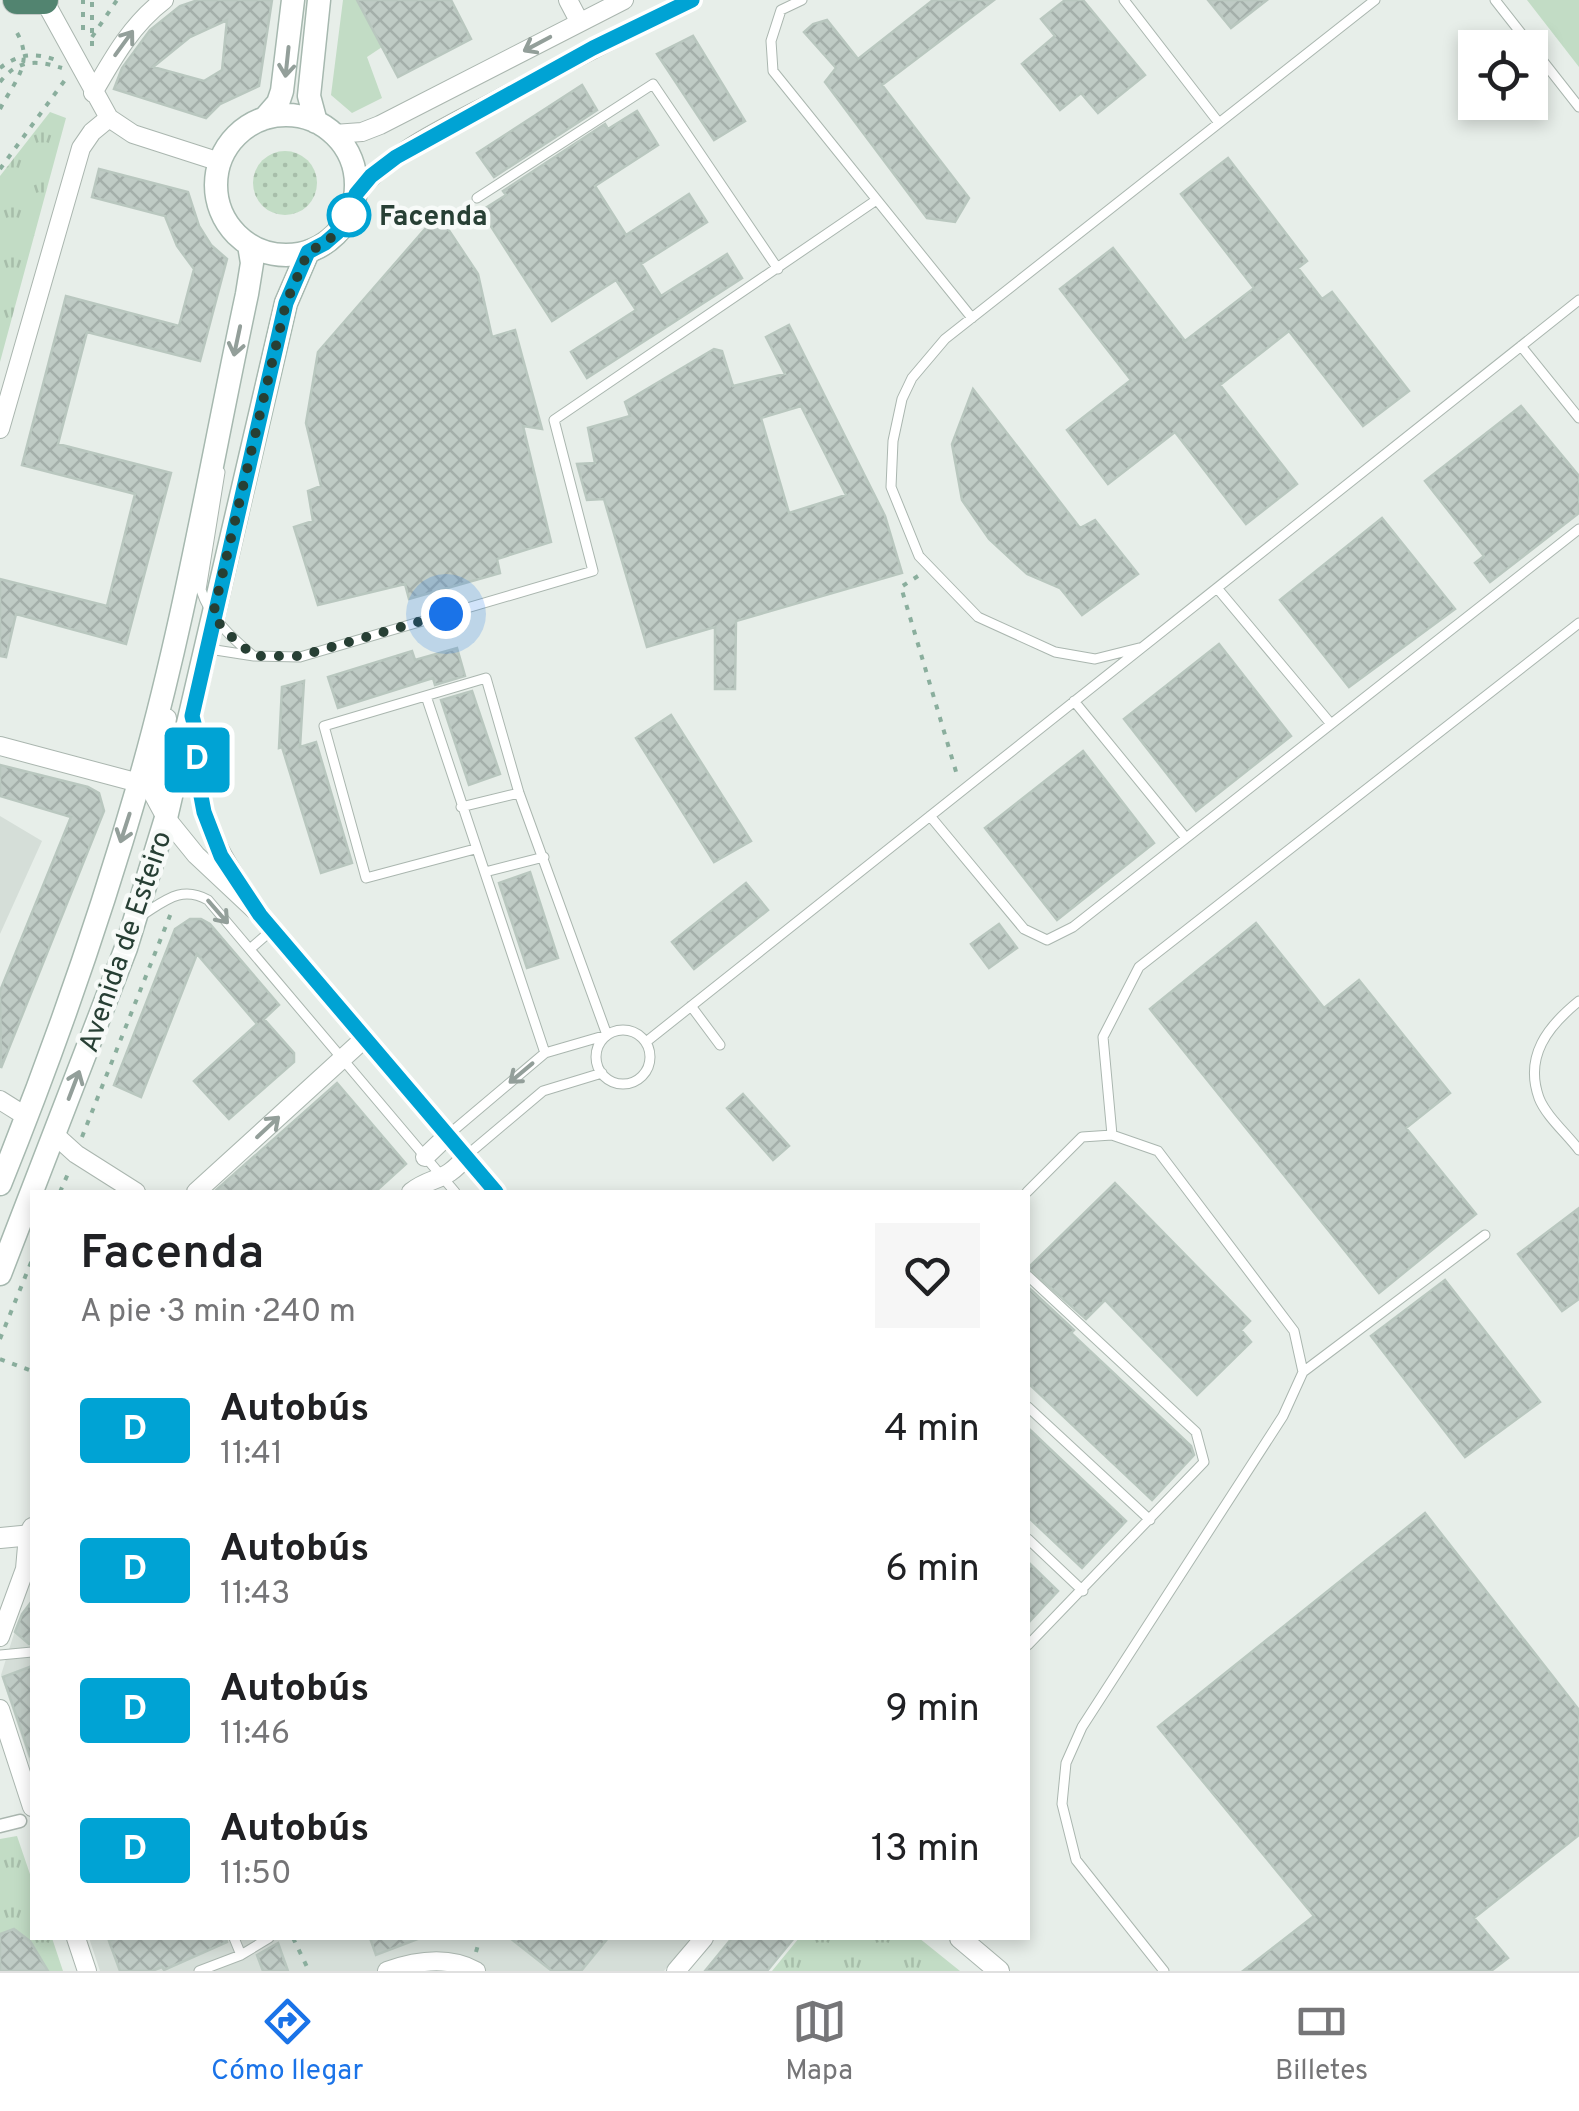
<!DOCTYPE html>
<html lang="es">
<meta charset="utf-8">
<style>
:root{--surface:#fff;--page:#f6f6f6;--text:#202124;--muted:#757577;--line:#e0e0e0;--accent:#1a73e8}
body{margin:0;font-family:Overpass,sans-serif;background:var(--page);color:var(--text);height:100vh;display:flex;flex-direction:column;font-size:38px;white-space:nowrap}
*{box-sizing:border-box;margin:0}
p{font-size:32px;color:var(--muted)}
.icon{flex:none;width:55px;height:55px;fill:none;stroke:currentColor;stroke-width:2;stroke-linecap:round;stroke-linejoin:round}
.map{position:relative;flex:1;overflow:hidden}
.details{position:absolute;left:30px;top:1190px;width:1000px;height:750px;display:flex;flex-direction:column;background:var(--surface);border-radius:0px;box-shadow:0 5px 15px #0003}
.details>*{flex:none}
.badge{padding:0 20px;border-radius:8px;font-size:35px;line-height:65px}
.controls{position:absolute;left:1458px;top:30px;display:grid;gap:20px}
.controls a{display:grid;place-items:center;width:90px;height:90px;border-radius:0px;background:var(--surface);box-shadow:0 5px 15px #0003;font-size:50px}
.you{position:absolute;width:50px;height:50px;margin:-25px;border:8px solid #fff;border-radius:50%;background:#1a73e8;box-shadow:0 0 0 15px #1a73e833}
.map>.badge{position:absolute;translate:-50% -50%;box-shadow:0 0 0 5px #fff}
.round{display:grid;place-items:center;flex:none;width:105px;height:105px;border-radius:0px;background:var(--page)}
.overview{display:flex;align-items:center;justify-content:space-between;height:170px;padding:0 50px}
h1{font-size:48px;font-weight:600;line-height:75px}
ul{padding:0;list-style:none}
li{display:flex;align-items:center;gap:30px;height:140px;padding:0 50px}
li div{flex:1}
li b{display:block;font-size:38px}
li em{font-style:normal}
li .badge{min-width:110px;font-weight:700;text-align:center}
.tabs{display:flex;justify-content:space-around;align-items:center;height:140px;border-top:2px solid var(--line);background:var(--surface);font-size:28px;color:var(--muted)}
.tabs a{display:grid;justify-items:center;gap:5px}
.tabs .active{color:var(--accent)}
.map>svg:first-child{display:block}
.built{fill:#d5ded8}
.grass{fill:url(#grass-dots)}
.park{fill:url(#park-tufts)}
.garden{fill:#c2dcc5}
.building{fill:url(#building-cross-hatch);stroke:#b9c7bf;stroke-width:2.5;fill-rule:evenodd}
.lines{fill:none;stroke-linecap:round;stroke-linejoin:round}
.service-casing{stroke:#aab6af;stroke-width:11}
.pedestrian-casing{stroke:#aab6af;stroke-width:15}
.minor-casing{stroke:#aab6af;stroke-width:20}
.tertiary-casing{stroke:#aab6af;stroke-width:22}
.secondary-casing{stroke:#a6b8af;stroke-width:25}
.trunk-casing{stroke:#c3c9c6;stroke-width:30}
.path{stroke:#8aae9d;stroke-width:4;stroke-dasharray:5 8;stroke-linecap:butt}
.service{stroke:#fff;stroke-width:9}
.pedestrian{stroke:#fff;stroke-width:12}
.minor{stroke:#fff;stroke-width:18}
.tertiary{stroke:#fff;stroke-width:20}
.secondary{stroke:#fff;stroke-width:22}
.trunk{stroke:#528470;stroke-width:28}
.oneway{stroke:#939f9a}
.line-casing{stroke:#fff;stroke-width:22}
.line{stroke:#00a3d4;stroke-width:15}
.walk{stroke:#273f34;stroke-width:10;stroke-dasharray:0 18}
.stop-dot{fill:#fff;stroke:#00a3d4;stroke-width:5}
.labels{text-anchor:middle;stroke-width:9;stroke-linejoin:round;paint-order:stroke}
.stop-label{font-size:28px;font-weight:bold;fill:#273f34;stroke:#f7faf8;text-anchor:start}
.street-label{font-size:28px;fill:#273f34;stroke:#f7faf8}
</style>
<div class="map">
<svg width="1579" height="1971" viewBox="0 0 1579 1971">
<defs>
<pattern id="grass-dots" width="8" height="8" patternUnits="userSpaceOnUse" patternTransform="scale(2.5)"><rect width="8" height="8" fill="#c2dcc5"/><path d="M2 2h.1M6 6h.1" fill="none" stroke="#a7beaa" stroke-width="1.8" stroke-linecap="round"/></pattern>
<pattern id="park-tufts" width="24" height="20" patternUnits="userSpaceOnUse" patternTransform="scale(2.5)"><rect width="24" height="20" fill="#c2dcc5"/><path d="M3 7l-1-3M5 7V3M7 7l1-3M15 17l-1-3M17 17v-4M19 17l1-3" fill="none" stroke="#a7beaa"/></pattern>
<pattern id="building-cross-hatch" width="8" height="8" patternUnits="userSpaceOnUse" patternTransform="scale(2.5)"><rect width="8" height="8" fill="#bfcbc5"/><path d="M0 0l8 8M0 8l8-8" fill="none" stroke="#a4afaa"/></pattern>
</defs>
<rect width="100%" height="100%" fill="#e7eee9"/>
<path class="built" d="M0 816 42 841 0 934Z
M32 1599V1769L1 1675 18 1621Z
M89 1938H692L664 1971H100Z"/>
<path class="grass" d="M253 183a32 32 0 1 1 64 0a32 32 0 1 1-64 0Z"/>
<path class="park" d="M50 112 66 118 0 362V176Z
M17 1836 32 1880V1938H52L63 1971H45L30 1941 14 1929 0 1934V1839Z
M799 1938H919L960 1971H772Z"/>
<path class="garden" d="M343 0H357L382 47 367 57 382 98 352 113 331 95Z
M1527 0H1579V67Z"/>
<path class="building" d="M198 0H272L259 86 220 104 206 118 114 89 122 68 150 30 180 6ZM227 20 222 70 204 81 153 67 190 37Z
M357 0H451L471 39 398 77Z
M933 0H994L882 85 969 198 955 222 927 218 825 82 836 68 804 32 813 24 827 20 858 59Z
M1065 0H1083L1145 75 1098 113 1081 93 1060 110 1022 64 1055 36 1041 19Z
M1208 0H1267L1231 28Z
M693 36 745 121 714 140 657 54Z
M582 85 597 110 494 177 477 153Z
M637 111 658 145 595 186 626 235 689 194 707 222 641 264 661 296 727 254 742 278 587 378 571 352 636 310 616 280 552 321 481 211 506 195 503 191 605 124 608 129Z
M1228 158 1307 261 1298 268 1322 299 1332 292 1409 391 1363 426 1289 331 1220 385 1297 484 1246 524 1175 432 1108 484 1067 430 1131 380 1060 289 1113 248 1185 341 1254 288 1181 194Z
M99 169 188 192 199 226 211 245 227 259 200 361 87 332 58 444 171 473 126 644 16 614 6 657 0 656V579L107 606 135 494 22 465 66 296 179 326 194 269 177 246 165 216 92 197Z
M438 214 478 274 492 337 515 330 542 429 523 426 551 542 497 559 500 573 409 599 405 584 318 605 294 527 313 521 308 491 321 486 306 423 318 352Z
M789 325 885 516 902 573 736 621 735 689H715V627L647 647 604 499 587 500 577 464 595 463 588 428 630 416 625 402 714 349 722 351 733 386 785 374 766 337ZM801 406 846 495 789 513 761 418Z
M973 389 1080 528 1095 520 1138 574 1082 615 1060 588 1027 574 989 539 962 500 952 444Z
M1521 406 1579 476V513L1490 582 1475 563 1484 556 1425 481Z
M1382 518 1455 609 1349 687 1280 600Z
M1219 644 1291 736 1196 811 1124 719Z
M457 648 465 676 435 685 433 678 338 708 328 677 412 651 415 660Z
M304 681 300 747 316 742 352 863 321 873 282 747 279 748 282 687Z
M472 691 500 774 469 785 441 700Z
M671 715 751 841 714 862 636 738Z
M1083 751 1154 843 1057 920 985 828Z
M0 765 88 787 99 793 104 811 1 1068 0 991 71 817 0 796Z
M530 872 558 958 527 968 499 883Z
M746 883 768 910 694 969 672 942Z
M190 919H201L210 924 279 1005 264 1019 294 1053V1062L229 1119 194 1081 257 1024 197 954 141 1097 114 1085 175 929Z
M1256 923 1324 1008 1359 980 1450 1093 1406 1128 1476 1214 1379 1293 1150 1009Z
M999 924 1017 948 989 968 971 944Z
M337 1083 406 1164 375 1192H214Z
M743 1094 789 1146 773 1160 727 1108Z
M1115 1183 1250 1321 1241 1330 1251 1342 1197 1395 1105 1300 1086 1319 1028 1268Z
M1579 1208V1299L1562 1311 1518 1254Z
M1445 1280 1540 1402 1465 1457 1371 1336Z
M1028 1287 1074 1330 1071 1333 1191 1446 1194 1455 1152 1500 1028 1383Z
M1028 1428 1126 1521 1082 1568 1028 1517Z
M1425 1513 1579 1710V1835L1474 1918 1508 1958 1491 1971H1243L1314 1916 1158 1727Z
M1028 1562 1058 1591 1028 1623Z
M32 1601V1644H29L15 1632 22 1614Z
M32 1666V1755L30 1756 3 1677Z
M14 1929 30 1941 48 1971H0V1934Z
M117 1938H226L227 1942 164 1970 162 1967 152 1971H120L109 1941Z
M370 1938H418V1939L376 1955Z
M510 1938H608L581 1971H552Z
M732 1938H794L767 1971H705Z
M278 1943 288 1971H263L257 1955Z"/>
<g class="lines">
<g class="service-casing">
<path id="service" d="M802 0 781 10 771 41 773 71 972 318
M1124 0 1219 123
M1495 0 1579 107
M477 198 653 84 778 269
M1521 346 1579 418
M220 472 201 590C210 618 231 637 252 655
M1217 588 1331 724
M1139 648 1095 659 1055 652 978 617 919 556 891 487 893 441 902 399 912 378 945 339 1375 0
M209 649 254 656 300 657 593 571 554 420 875 201
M426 696 545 1053
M1074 701 1186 838
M461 807 519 793
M930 816 1024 929 1047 940 1073 927 1579 529
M485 872 544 857
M142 915C165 901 181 885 208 900L455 1192
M250 949 273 929
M1579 1001C1548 1026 1524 1056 1539 1098 1546 1116 1567 1134 1579 1150
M691 1006 720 1045
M596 1057a27 27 0 1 1 54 0a27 27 0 1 1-54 0Z
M646 1042 1579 300
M448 1135 545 1053 607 1035 519 793 486 678 324 726 366 878 475 849
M1112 1135 1158 1151 1294 1331 1303 1372 1283 1416 1082 1727 1066 1763 1062 1804 1076 1860 1164 1971
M466 1156 543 1091 602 1073
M1027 1192 1082 1137 1112 1135 1103 1037 1139 967 1579 623
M1028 1276 1196 1432 1204 1462 1028 1645
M1303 1372 1485 1235
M1028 1407 1150 1520
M1028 1539 1083 1591
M0 1655 32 1652
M234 1938 241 1955
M199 1971 241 1955 269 1938"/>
</g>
<g class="pedestrian-casing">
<path id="pedestrian" d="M0 1826 20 1821"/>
</g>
<g class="minor-casing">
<path id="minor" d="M44 0 109 118 133 134 220 162
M568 0 579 21
M93 93C113 58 132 24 164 0
M334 134 362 132 380 125 624 0
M355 194C392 151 446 127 495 101 560 66 626 32 692 0
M0 429 81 148 92 132 109 118
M192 716C199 737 196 757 198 779 202 823 222 857 246 893
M167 718 153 794 166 818 196 855 260 915 496 1192
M0 746 139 783
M0 1100 27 1117
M55 1135 76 1154 136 1192
M425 1157 448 1135
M196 1192 365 1038
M411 1192C433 1175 446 1183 466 1156
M0 1637 25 1569 28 1535 32 1527
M0 1709 32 1807
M76 1938 87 1971
M387 1971C415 1961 449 1956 476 1971
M676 1971 704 1938"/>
</g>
<g class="tertiary-casing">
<path id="tertiary" d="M0 1538 32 1535
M960 1938 999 1971"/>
</g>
<g class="secondary-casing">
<path id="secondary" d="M216 185a70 70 0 1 1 140 0a70 70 0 1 1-140 0Z
M265 118 278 103 282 91 293 0
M316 122 309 96 319 0
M0 1184C53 1053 100 918 139 783 185 623 212 457 247 294L252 263 249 245
M0 1274 126 948 166 818 286 303 308 252"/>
</g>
<g class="trunk-casing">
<path id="trunk" d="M17 0H44"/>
</g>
<path class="path" d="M83 30V0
M92 37 117 0
M92 46V0
M0 68C18 54 35 52 56 60
M0 82C18 59 36 60 62 68
M0 109C15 80 35 63 16 31
M0 169 65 80
M918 576 901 587 957 775
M82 1137 171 913
M60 1192 70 1169
M0 1339 32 1260
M0 1359 32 1371
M293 1938 309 1971
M476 1952 480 1938"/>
<use href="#service" class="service"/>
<use href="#pedestrian" class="pedestrian"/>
<use href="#minor" class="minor"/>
<use href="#tertiary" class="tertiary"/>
<use href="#secondary" class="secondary"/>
<use href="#trunk" class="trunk"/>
</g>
<defs><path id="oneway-shaft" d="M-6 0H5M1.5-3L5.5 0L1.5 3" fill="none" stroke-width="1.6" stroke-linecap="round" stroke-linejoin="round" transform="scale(2.5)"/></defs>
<g class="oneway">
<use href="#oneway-shaft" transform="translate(124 43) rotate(-54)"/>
<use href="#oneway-shaft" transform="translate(537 44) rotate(152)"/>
<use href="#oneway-shaft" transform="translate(287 62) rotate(96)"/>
<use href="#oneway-shaft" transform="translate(237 341) rotate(102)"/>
<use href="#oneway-shaft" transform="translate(125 828) rotate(108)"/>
<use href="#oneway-shaft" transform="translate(218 912) rotate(49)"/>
<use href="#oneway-shaft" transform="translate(521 1073) rotate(140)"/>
<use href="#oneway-shaft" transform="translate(74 1085) rotate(-69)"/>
<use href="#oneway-shaft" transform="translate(268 1127) rotate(-43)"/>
</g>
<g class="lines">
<g class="line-casing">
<path id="line" d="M496 1192 260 915 221 856 204 812 198 780 196 731 192 716 286 303 308 252 325 243 340 230 350 212 356 194 371 176 396 157 593 48 692 0"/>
</g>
<use href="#line" class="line"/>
<path class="walk" d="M349 215 350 212 340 230 325 243 308 252 286 303 213 615 226 632 254 656H300L446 614"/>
</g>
<circle class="stop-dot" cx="349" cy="215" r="20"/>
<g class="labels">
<g class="stop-label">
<text x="379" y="225">Facenda</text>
</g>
<g class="street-label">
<text transform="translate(124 941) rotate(-71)" y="10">Avenida de Esteiro</text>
</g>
</g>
</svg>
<div class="controls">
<a><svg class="icon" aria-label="locate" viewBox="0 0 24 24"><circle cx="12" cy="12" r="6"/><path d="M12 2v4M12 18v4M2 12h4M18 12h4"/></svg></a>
</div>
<div class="you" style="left:446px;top:614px"></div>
<b class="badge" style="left:197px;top:760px;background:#00a3d4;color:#fff">D</b>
<section class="details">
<div class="overview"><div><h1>Facenda</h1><p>A pie · 3 min · 240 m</p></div><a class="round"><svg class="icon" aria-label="heart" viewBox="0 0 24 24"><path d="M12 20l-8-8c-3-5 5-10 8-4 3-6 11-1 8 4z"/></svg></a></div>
<ul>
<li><span class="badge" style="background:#00a3d4;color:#fff">D</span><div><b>Autobús</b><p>11:41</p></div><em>4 min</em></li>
<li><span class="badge" style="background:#00a3d4;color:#fff">D</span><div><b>Autobús</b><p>11:43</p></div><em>6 min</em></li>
<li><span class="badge" style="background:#00a3d4;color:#fff">D</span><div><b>Autobús</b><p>11:46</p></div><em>9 min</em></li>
<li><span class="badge" style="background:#00a3d4;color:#fff">D</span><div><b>Autobús</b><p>11:50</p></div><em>13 min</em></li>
</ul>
</section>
</div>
<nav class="tabs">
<a class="active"><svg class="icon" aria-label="directions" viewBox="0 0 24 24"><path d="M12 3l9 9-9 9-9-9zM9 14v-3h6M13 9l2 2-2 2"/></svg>Cómo llegar</a>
<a><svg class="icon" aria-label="map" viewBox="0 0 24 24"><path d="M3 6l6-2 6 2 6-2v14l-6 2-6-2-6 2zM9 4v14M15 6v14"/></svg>Mapa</a>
<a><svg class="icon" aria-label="tickets" viewBox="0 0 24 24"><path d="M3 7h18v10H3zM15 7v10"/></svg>Billetes</a>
</nav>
